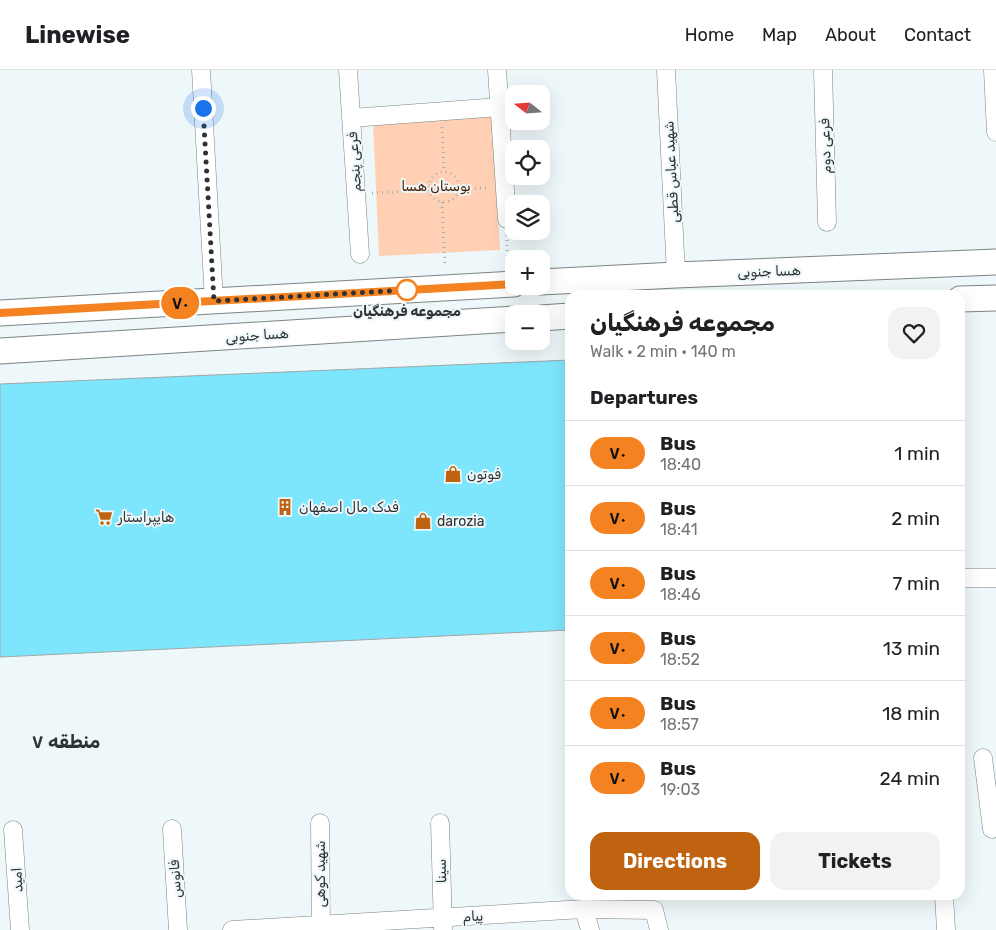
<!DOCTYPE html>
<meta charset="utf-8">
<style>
:root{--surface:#fff;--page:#f2f2f2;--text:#202124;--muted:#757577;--line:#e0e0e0;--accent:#bf6310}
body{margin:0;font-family:Rubik,Cairo,sans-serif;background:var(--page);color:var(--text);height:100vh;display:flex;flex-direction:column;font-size:19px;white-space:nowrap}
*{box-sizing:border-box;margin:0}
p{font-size:16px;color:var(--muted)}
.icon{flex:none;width:28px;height:28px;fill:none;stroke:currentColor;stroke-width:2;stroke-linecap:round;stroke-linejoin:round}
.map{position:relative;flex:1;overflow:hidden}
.sheet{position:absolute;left:565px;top:220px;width:400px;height:610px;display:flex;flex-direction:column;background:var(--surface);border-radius:15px;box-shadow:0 5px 20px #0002}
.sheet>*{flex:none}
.badge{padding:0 10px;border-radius:16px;font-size:18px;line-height:32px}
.needle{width:32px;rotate:287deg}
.controls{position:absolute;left:505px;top:15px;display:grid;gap:10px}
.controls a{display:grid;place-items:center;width:45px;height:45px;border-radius:10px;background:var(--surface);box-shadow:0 5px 20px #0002;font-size:25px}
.you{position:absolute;width:25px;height:25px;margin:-12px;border:4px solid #fff;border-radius:50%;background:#1a73e8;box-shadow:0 0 0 8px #1a73e833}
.map>.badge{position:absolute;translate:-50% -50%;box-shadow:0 0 0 2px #fff}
h2{padding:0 25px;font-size:19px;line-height:45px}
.round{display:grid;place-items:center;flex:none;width:52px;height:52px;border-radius:15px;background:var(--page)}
.headline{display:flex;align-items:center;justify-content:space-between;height:85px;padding:0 25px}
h1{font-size:24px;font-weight:700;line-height:38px}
.action{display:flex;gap:10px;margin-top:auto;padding:10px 25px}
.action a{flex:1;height:58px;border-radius:15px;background:var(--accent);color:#fff;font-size:20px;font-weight:700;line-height:58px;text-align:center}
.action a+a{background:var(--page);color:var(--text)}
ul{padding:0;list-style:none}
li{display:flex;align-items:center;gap:15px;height:65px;padding:0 25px;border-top:1px solid var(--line)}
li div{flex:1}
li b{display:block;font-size:19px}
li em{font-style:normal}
li .badge{min-width:55px;font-weight:700;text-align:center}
header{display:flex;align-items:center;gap:30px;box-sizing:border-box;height:70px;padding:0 25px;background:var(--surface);border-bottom:1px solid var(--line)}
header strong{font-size:24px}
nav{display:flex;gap:28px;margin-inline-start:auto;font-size:18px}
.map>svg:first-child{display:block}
.green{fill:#ffd0b3}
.building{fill:#7ee6fc;stroke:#9fa7a9}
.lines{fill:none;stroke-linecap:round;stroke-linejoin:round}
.minor-casing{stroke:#7c8485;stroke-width:19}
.secondary-casing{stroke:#7c8485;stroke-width:27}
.path{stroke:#a9b0b1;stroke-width:3;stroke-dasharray:1 4;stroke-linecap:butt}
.minor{stroke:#fff;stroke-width:18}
.secondary{stroke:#fff;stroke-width:25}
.line-casing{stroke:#fff;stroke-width:11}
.line{stroke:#f58220;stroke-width:8}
.walk{stroke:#2f3233;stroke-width:5;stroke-dasharray:0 9}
.stop-dot{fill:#fff;stroke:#f58220;stroke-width:2.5}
.labels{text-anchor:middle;stroke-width:4;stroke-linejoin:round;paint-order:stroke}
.street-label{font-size:14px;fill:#2f3233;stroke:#eef7f9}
.park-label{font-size:14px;fill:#4b2100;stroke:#eef7f9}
.stop-label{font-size:14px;font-weight:bold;fill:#2f3233;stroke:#eef7f9}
.poi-label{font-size:14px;fill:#2f3233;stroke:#eef7f9;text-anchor:start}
.district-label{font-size:19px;font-weight:bold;fill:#2f3233;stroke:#eef7f9}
</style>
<header>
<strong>Linewise</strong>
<nav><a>Home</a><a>Map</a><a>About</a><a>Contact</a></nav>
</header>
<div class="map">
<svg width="996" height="860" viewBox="0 0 996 860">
<rect width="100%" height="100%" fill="#eef7f9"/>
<path class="green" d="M493 46 500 180 379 186 373 53Z"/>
<path class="building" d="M570 290V560L0 587V314Z"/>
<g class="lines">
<g class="minor-casing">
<path id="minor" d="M201 0 214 231
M348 0 360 184
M497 0 507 149
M666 0 676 205
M823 0 827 152
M993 0 996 62
M351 48 500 37
M960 508H996
M983 688 992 759
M320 753 321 860
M440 753 443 858
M172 759 178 860
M13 760 20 860
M944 825 946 860
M584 839 590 860
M232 860 584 839 654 840 659 860"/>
</g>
<g class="secondary-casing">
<path id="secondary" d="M541 212 676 205 996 192
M960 229 996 228
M0 243 514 214
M541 248 570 246
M0 281 514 249"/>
</g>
<path class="path" d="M442 57 444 101
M429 117a15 15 0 1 1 30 0a15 15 0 1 1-30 0Z
M460 119 489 118
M372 123 429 120
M442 132 445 197
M507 165V194"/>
<use href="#minor" class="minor"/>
<use href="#secondary" class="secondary"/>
</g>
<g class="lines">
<g class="line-casing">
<path id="line" d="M0 243 514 214"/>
</g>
<use href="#line" class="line"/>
<path class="walk" d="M203 38 214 231 407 220"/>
</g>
<defs>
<g id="shop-bare" transform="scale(1.35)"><path d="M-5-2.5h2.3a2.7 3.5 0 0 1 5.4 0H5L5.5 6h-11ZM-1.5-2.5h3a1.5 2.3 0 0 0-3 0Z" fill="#bf6310" stroke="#eef7f9" stroke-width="2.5" paint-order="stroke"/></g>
<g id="building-bare" transform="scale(1.35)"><path d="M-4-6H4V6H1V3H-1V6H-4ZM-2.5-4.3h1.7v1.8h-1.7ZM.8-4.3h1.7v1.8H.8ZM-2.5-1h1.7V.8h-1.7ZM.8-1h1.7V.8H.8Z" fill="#bf6310" stroke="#eef7f9" stroke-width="2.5" paint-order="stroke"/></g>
<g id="supermarket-bare" transform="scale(1.35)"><path d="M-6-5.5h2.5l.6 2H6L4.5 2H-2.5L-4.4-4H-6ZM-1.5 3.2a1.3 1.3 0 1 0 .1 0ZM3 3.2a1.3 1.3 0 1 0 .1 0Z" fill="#bf6310" stroke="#eef7f9" stroke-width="2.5" paint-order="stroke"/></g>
</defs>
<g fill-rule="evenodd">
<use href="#shop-bare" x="453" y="404"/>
<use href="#building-bare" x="285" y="437"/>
<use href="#supermarket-bare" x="104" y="447"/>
<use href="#shop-bare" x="423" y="451"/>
</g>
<circle class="stop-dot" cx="407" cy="220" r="10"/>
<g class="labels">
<g class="street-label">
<text transform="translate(825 76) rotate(-92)" y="5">فرعی دوم</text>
<text transform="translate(354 92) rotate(-94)" y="5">فرعی پنجم</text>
<text transform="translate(671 102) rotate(-93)" y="5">شهید عباس قطبی</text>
<text transform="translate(769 201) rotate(-2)" y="5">هسا جنوبی</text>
<text transform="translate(257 265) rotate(-4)" y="5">هسا جنوبی</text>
<text transform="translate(441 801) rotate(-91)" y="5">سینا</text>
<text transform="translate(320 804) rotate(-90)" y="5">شهید کوهی</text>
<text transform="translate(175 809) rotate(-94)" y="5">فانوس</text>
<text transform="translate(17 810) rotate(-94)" y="5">امید</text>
<text transform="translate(473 846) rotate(-3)" y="5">پیام</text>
</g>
<g class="park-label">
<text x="436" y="121">بوستان هسا</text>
</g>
<g class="stop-label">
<text x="407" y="246">مجموعه فرهنگیان</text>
</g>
<g class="poi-label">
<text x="467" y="409">فوتون</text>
<text x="299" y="442">فدک مال اصفهان</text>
<text x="118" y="452">هایپراستار</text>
<text x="437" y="456">darozia</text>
</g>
<g class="district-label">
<text x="66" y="678">منطقه ۷</text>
</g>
</g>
</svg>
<div class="controls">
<a><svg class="needle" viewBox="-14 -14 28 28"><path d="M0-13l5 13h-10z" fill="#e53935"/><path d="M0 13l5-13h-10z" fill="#757577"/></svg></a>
<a><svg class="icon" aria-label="locate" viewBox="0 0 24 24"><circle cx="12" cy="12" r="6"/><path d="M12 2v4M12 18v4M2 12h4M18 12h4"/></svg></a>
<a><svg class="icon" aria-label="layers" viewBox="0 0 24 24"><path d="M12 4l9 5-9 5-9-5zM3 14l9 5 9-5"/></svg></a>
<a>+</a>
<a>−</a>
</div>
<div class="you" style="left:203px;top:38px"></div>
<b class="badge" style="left:180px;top:233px;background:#f58220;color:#111">۷۰</b>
<section class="sheet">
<div class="headline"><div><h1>مجموعه فرهنگیان</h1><p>Walk · 2 min · 140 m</p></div><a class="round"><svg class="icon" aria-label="heart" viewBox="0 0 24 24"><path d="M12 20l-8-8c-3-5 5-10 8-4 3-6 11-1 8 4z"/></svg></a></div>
<h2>Departures</h2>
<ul>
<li><span class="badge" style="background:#f58220;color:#111">۷۰</span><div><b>Bus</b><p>18:40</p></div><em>1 min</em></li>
<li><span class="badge" style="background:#f58220;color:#111">۷۰</span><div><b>Bus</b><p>18:41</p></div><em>2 min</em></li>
<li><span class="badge" style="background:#f58220;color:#111">۷۰</span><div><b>Bus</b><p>18:46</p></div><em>7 min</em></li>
<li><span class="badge" style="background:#f58220;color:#111">۷۰</span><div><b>Bus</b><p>18:52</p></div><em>13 min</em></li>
<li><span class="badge" style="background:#f58220;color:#111">۷۰</span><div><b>Bus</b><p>18:57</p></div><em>18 min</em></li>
<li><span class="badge" style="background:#f58220;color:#111">۷۰</span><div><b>Bus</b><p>19:03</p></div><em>24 min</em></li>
</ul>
<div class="action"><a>Directions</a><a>Tickets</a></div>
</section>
</div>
